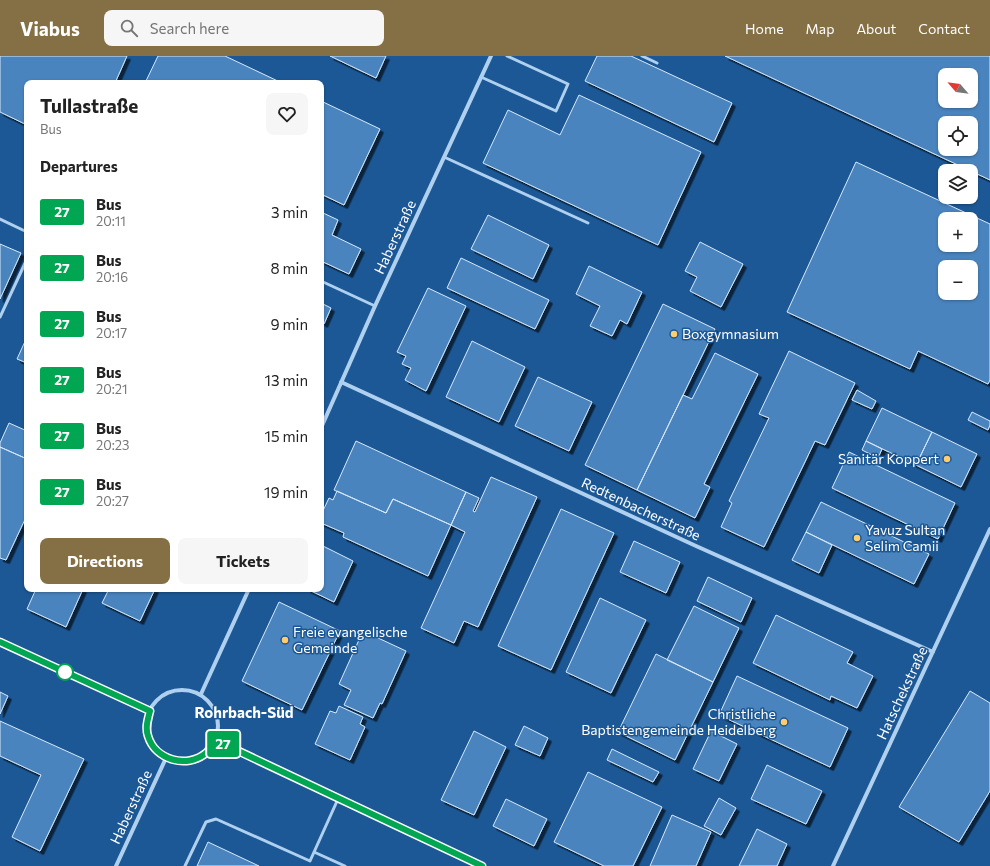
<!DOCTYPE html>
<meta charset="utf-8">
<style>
:root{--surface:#fff;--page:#f6f6f6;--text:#222;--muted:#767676;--accent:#856f44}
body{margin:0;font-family:Commissioner,sans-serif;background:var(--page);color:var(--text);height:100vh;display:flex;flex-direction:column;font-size:15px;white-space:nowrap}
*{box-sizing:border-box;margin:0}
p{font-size:13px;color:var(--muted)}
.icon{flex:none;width:22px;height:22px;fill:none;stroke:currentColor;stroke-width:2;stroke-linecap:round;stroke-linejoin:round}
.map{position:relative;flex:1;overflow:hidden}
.side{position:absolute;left:24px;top:24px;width:300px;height:512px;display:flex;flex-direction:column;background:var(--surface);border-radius:8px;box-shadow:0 1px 3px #0004}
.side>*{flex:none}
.badge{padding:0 8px;border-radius:3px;font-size:14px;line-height:26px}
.needle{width:26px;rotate:298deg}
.tools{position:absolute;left:938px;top:12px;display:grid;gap:8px}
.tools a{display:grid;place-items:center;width:40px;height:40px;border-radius:8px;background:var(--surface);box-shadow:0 1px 3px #0004;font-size:20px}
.map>.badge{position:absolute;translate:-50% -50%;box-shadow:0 0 0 2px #fff}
h2{padding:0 16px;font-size:15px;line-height:36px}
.round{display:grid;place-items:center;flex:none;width:42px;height:42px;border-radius:8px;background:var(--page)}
.head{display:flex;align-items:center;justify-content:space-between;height:68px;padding:0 16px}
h1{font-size:19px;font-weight:700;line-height:30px}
.action{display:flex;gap:8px;margin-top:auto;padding:8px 16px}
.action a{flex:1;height:46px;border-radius:8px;background:var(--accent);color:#fff;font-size:16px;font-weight:700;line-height:46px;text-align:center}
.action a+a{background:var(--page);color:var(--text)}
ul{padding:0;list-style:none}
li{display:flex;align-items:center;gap:12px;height:56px;padding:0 16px}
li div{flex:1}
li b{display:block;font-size:15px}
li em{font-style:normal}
li .badge{min-width:44px;font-weight:700;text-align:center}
header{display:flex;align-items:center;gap:24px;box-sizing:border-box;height:56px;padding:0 20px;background:var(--accent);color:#fff}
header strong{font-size:19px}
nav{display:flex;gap:22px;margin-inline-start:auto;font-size:14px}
.search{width:280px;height:36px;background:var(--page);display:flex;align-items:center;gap:10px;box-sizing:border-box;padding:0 14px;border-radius:8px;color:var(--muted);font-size:15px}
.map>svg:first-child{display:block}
.building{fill:#4a84be;stroke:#d6e9fb;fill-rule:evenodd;filter:url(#shadow)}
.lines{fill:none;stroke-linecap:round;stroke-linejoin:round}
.lane{stroke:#afd0ef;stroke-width:3}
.street{stroke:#afd0ef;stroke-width:4}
.line-casing{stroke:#fff;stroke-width:9}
.line{stroke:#00a651;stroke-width:6}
.poi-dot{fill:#ffcd6e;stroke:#1c5895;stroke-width:1.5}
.stop-dot{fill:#fff;stroke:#00a651;stroke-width:2}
.labels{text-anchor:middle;stroke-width:3;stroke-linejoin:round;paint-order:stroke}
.street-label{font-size:14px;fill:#fff;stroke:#1c5895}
.poi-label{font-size:14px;fill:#fff;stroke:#1c5895;text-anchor:start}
.neighbourhood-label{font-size:15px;font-weight:bold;fill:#fff;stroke:#1c5895}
</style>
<header>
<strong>Viabus</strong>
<div class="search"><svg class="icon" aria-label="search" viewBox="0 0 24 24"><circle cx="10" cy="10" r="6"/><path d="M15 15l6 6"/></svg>Search here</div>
<nav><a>Home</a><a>Map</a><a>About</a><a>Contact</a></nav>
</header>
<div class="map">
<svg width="990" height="810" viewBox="0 0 990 810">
<defs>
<filter id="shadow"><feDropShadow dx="3.5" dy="3.5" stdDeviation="0" flood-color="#0009"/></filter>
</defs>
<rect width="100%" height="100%" fill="#1c5895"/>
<path class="building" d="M0 0H127L115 27H27V69L0 56Z
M158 0H225L282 27H145Z
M330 0H386L376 22Z
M597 0H631L732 47 714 86 585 25Z
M725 0H990V124ZM945 19H971V45H945ZM945 67H971V93H945Z
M579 39 701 96 658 189 483 107 508 54 560 79Z
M321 45 380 73 344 149 321 138Z
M856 106 990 168V324L988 328 918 295 910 313 787 256ZM945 163H971V189H945ZM945 211H971V237H945Z
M321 156 338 164 332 179 361 193 349 218 321 205Z
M488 159 549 189 533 223 471 193Z
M700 186 743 208 721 251 690 235 697 221 685 215Z
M0 188 21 197 0 243Z
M461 202 549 244 535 273 447 232Z
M589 210 642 236 627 268 620 264 612 280 590 270 600 250 576 238Z
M428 232 466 250 426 335 405 324 411 312 402 308 406 300 397 296Z
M321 247 331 252 324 268 321 266Z
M663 248 715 273 637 434 585 409Z
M27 281V307L17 303Z
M472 285 525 311 499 366 446 341Z
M789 295 855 327 825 389 815 385 764 491 721 471 732 447 729 445 769 362 759 358Z
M715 297 758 318 704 428 710 431 695 462 637 434 683 339 692 343Z
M538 321 592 346 569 395 515 370Z
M857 334 876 345 872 353 852 344Z
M882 352 932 376 916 409 866 385Z
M972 356 990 365V369L988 374 968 364Z
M9 367 27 375V403L0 391V387Z
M932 376 977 398 961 431 916 409Z
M356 385 466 436 451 469 393 443 386 457 334 434Z
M866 385 882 393 878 402 862 394Z
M0 391 27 403V459L6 504 0 502Z
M849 396 955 447 938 483 832 432Z
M491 421 537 441 478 571 464 565 454 587 421 572 465 476 451 469 466 436 479 442 473 455 475 456Z
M337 435 386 457 393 443 451 469 428 520 343 481 344 477 321 467V459L329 442 333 444Z
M821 446 929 498 914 528 806 476Z
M561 453 614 477 551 614 498 590Z
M806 476 832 489 819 517 792 504Z
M634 485 680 506 666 537 620 516Z
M321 489 353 505 334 546 307 533H321Z
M708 521 752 542 741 566 697 545Z
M36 533H83L66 571 27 553Z
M109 533H155L140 565 102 547Z
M600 542 646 564 611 637 566 616Z
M279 546 340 575 302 654 242 625Z
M694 550 739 572 713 626 667 604Z
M776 559 853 596 847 607 873 620 857 652 831 640 830 644 753 607Z
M363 575 406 595 382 648 380 647 373 662 344 649 351 634 339 628Z
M656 598 713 626 675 704 618 676Z
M737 620 848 672 830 711 719 659Z
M970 635 990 647V735L959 786 899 751Z
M0 636 8 640 0 658Z
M339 650 363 661 360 668 365 671 350 704 315 688 330 655 336 657Z
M0 665 84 703 40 795 12 781 41 719 0 700Z
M524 670 548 682 540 700 515 689Z
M474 675 506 691 474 759 441 744Z
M711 675 737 688 719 725 693 713Z
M612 693 659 716 653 726 607 704Z
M767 709 822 735 806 768 751 743Z
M588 716 662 751 633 810H604L554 786Z
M719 742 736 752 721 779 704 770Z
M506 743 547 763 534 790 493 770Z
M672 759 711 776 696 810H650Z
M757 773 787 788 777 810H739Z
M208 786 259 810H197Z"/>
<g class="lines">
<path class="lane" d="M642 0 657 7
M481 21 556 55 568 28 507 0
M444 101 588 167
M0 163 27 176
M321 225 375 250
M0 261 27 203
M314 796 345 810
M185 810 206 766 216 763 310 805 338 743"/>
<path class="street" d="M341 326 696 490 933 596
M321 372 375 250 491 0
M0 586 150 655
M146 670a36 36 0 1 1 72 0a36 36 0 1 1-72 0Z
M201 638 249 533
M215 685 482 810
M116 810 166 702
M833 810 990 473"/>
</g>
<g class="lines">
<g class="line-casing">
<path id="line" d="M0 586 150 655C148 663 145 671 148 680 155 704 187 713 206 697 210 694 212 688 215 684L482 810"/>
</g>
<use href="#line" class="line"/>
</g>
<g class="poi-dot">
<circle cx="674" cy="278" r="4"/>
<circle cx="947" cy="403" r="4"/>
<circle cx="857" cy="482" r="4"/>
<circle cx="285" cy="584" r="4"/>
<circle cx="784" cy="666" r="4"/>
</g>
<circle class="stop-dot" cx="65" cy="616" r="8"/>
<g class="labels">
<g class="street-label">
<text transform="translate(395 181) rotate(-65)" y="5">Haberstraße</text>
<text transform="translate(641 453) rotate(25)" y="5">Redtenbacherstraße</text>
<text transform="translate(902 637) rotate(-65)" y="5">Hatschekstraße</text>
<text transform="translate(131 751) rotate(-65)" y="5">Haberstraße</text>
</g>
<g class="poi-label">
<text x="682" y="283">Boxgymnasium</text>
<text x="939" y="408" text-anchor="end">Sanitär Koppert</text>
<text x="865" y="479">Yavuz Sultan<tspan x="865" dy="16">Selim Camii</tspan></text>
<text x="293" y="581">Freie evangelische<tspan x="293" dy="16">Gemeinde</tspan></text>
<text x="776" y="663" text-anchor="end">Christliche<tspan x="776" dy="16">Baptistengemeinde Heidelberg</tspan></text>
</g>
<g class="neighbourhood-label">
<text x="244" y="662">Rohrbach-Süd</text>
</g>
</g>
</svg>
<div class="tools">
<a><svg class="needle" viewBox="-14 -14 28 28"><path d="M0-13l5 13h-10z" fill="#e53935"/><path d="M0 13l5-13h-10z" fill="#767676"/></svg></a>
<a><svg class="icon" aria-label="locate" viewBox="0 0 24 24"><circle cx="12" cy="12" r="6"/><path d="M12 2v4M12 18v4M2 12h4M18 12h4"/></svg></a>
<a><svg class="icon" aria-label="layers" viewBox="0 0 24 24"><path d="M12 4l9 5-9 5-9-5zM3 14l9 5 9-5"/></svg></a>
<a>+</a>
<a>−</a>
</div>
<b class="badge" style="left:223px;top:688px;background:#00a651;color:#fff">27</b>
<section class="side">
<div class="head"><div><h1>Tullastraße</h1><p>Bus</p></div><a class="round"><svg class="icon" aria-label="heart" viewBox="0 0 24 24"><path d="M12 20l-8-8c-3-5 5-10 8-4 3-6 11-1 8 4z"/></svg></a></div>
<h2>Departures</h2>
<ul>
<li><span class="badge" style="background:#00a651;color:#fff">27</span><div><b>Bus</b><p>20:11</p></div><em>3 min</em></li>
<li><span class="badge" style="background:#00a651;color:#fff">27</span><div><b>Bus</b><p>20:16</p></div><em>8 min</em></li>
<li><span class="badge" style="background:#00a651;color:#fff">27</span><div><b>Bus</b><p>20:17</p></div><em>9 min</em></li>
<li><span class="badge" style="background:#00a651;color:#fff">27</span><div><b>Bus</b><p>20:21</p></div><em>13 min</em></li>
<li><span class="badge" style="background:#00a651;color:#fff">27</span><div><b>Bus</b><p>20:23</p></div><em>15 min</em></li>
<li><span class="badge" style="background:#00a651;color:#fff">27</span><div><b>Bus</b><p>20:27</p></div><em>19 min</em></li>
</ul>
<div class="action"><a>Directions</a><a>Tickets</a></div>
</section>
</div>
